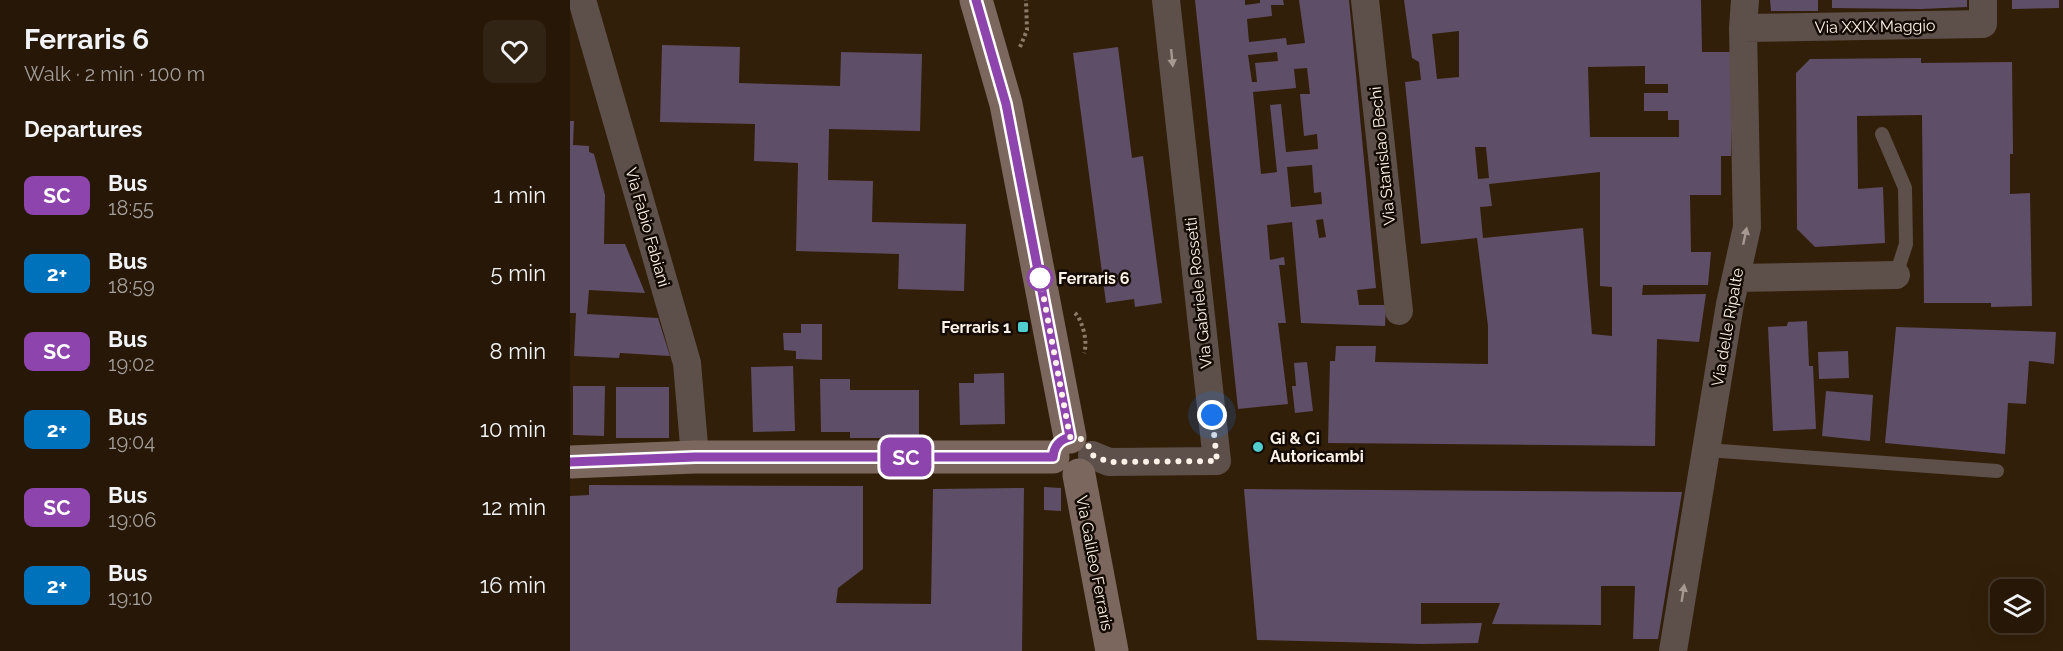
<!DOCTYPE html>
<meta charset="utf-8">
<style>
:root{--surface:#261707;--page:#322415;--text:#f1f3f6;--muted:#a49f9b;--line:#423628}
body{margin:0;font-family:Raleway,sans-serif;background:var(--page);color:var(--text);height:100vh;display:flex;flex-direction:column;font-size:22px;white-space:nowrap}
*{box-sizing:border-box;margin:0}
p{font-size:20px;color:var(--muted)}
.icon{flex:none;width:33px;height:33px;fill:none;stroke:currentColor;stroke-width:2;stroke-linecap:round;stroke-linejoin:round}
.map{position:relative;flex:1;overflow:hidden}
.sheet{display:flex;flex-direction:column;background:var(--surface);width:570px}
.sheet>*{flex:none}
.badge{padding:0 12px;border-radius:9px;font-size:21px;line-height:39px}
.tools{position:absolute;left:1420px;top:579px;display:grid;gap:12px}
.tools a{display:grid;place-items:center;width:54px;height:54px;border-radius:12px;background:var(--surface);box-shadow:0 6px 24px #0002,0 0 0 2px var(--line);font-size:30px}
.you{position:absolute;width:30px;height:30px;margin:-15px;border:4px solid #fff;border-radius:50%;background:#1a73e8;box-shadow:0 0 0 9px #1a73e833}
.map>.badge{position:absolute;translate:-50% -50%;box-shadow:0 0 0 3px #fff}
h2{padding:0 24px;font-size:22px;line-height:54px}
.round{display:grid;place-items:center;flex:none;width:63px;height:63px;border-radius:12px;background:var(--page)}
.head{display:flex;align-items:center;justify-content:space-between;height:102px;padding:0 24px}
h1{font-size:28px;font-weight:700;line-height:45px}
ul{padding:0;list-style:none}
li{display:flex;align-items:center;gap:18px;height:78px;padding:0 24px}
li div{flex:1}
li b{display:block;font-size:22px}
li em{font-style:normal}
li .badge{min-width:66px;font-weight:700;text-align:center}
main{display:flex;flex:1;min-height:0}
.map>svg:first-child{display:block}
.building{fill:#5f4e67;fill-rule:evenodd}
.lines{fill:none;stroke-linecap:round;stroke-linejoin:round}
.path{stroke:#8b7c6a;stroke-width:4;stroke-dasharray:3 3;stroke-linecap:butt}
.lane{stroke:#5d4f49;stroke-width:14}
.street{stroke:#5d4f49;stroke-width:28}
.secondary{stroke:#7c675e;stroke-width:33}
.oneway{fill:#a59991}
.line-casing{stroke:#fff;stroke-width:14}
.line{stroke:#8e44ad;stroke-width:9}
.walk{stroke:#fef3e8;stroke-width:6;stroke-dasharray:0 10.8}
.stop-dot{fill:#fff;stroke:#8e44ad;stroke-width:3}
.poi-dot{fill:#52cdcf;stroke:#130b04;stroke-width:2}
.labels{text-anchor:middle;stroke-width:5;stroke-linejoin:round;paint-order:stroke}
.street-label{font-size:16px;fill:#fef3e8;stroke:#130b04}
.stop-label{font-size:16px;font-weight:bold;fill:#fef3e8;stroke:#130b04;text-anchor:start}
.poi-label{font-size:16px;font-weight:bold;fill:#fef3e8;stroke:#130b04;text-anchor:end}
</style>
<main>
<section class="sheet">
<div class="head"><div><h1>Ferraris 6</h1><p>Walk · 2 min · 100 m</p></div><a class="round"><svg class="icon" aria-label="heart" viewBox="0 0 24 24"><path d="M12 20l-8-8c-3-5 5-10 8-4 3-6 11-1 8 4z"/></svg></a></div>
<h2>Departures</h2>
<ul>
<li><span class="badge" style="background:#8e44ad;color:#fff">SC</span><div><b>Bus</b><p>18:55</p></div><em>1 min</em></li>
<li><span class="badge" style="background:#0072bc;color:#fff">2+</span><div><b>Bus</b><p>18:59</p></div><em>5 min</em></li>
<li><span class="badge" style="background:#8e44ad;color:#fff">SC</span><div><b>Bus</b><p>19:02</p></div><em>8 min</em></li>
<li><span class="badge" style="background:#0072bc;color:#fff">2+</span><div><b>Bus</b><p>19:04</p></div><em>10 min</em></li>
<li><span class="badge" style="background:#8e44ad;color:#fff">SC</span><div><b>Bus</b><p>19:06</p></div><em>12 min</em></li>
<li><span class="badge" style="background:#0072bc;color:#fff">2+</span><div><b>Bus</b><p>19:10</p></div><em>16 min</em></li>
</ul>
</section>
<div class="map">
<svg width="1493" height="651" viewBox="0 0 1493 651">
<rect width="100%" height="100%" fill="#321f09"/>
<path class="building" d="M625 0H675V5L690 3V0H713L714 5H701L702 16 677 19 679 42 716 38 717 45 735 43 729 0H779L806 288 787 290 789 305H816L815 326 731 323 722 222 697 225 700 260 714 257 715 265H709L716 323H708L718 404 668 409ZM707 52 708 61 685 63 687 82H682L678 55ZM737 68 740 94H730L734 136 747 134 748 149 716 152 711 104 700 105 707 172 691 174 683 92 726 88 724 69ZM742 165 744 193 751 192 752 204 721 207 717 167ZM753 219 756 237 749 238 746 220Z
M834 0H1131L1132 52H1161V156H1151V195H1120L1121 252H1141L1138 285H1073L1072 295 1136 294 1129 342 1087 339 1085 446 758 443 760 361H765L766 346H806L805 362 918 364V326L907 238 851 244 835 82 851 80 849 62 842 58ZM889 31V77L867 79 862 34ZM1075 66V84H1098V93H1074V111H1098V120H1109V137H1020L1018 67ZM905 147H916L919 178 908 179ZM1030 172V286L1042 287V336L1022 334 1013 228 913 238 910 207 922 206 919 184Z
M1200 0H1248V11H1201Z
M1262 0H1397V7L1351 9 1262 8Z
M1442 0H1489V8L1442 9Z
M92 45 170 47 169 83 270 86 271 52 352 54 350 131 259 129 258 180 303 181 302 222 396 224 394 291 328 289 329 254 226 251 228 163 184 161 185 124 90 122Z
M548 47 562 158 573 156 592 303 565 307 564 299 536 303 503 53Z
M1351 58V63L1442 62 1443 154H1440V194L1460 193 1462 306 1421 307V303H1354L1352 115 1287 116 1288 189 1313 187 1315 243 1245 247 1227 229 1226 73 1240 59Z
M0 121H4L3 145 19 146V152L24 154 35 195 34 244H55L75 293 19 290 17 314 88 318 100 356 50 353 49 358 4 356 6 313H0Z
M1237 321 1239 366H1243L1246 429 1203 431 1198 327 1217 326 1218 322Z
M231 324H252V360L226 359V351L214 350 213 333H231Z
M1326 327 1486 332 1484 364 1459 361 1456 404 1438 403 1435 454 1315 443Z
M1278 351 1279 378 1249 379 1248 352Z
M737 362 743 411 725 413 722 386H726L724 363Z
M223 366 225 431 183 432 181 367Z
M434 373 435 424 390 425 389 383H404V374Z
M250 379H280V390H349V438H280V432H251Z
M3 386H35L34 436 3 435Z
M46 387H99V438H46Z
M1256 391 1303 395 1300 441 1252 436Z
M19 485 293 486V569L268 588 266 603 361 604 363 489 454 488 452 651H0V496L19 495Z
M474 487 491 488V511L474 510Z
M674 489 1112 492 1088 639H1063L1065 586H1031V625L922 624 930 603H851V624L912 623 908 643 852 644 687 640Z"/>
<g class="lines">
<path class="path" d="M450 47 457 30 456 0
M505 313C513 321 518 343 514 353"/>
<path class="lane" d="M1312 134 1335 188 1336 244 1326 275
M1136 450 1427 471"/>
<path class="street" d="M12 0 117 363 125 457
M795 0 829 311
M1173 28 1413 24V0
M1166 278 1326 275
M522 455 539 462 647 461 596 0
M1103 651 1160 304 1177 227 1173 28 1175 0"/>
<path class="secondary" d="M406 0 436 104 500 437
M0 462 125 457H483
M509 475 542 651"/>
</g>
<defs><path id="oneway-solid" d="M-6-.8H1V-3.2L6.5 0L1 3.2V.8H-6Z" transform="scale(1.5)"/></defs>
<g class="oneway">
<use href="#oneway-solid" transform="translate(602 58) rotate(84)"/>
<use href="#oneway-solid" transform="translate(1175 236) rotate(-78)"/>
<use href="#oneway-solid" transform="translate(1113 593) rotate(-81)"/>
</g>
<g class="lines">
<g class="line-casing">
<path id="line" d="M0 462 125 457H483C484 446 489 440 500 437L436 104 406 0"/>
</g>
<use href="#line" class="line"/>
<path class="walk" d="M470 278 500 437C513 437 519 443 522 455L539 462 647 461 642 415"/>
</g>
<circle class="stop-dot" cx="470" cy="278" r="12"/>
<g class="poi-dot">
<rect x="447" y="321" width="12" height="12" rx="3"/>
<circle cx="688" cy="447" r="6"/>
</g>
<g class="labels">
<g class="street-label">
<text transform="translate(1305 26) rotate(-1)" y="6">Via XXIX Maggio</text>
<text transform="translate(812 156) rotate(-96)" y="6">Via Stanislao Bechi</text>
<text transform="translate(78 227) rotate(74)" y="6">Via Fabio Fabiani</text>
<text transform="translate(628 293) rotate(-96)" y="6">Via Gabriele Rossetti</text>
<text transform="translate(1157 327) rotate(-80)" y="6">Via delle Ripalte</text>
<text transform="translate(525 563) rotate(79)" y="6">Via Galileo Ferraris</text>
</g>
<g class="stop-label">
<text x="488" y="284">Ferraris 6</text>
</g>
<g class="poi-label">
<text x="441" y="333">Ferraris 1</text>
<text x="700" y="444" text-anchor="start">Gi &amp; Ci<tspan x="700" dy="18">Autoricambi</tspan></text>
</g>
</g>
</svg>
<div class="tools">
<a><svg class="icon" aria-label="layers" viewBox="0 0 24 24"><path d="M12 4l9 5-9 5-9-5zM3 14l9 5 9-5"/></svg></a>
</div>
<div class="you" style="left:642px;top:415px"></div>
<b class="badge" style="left:336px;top:457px;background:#8e44ad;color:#fff">SC</b>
</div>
</main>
